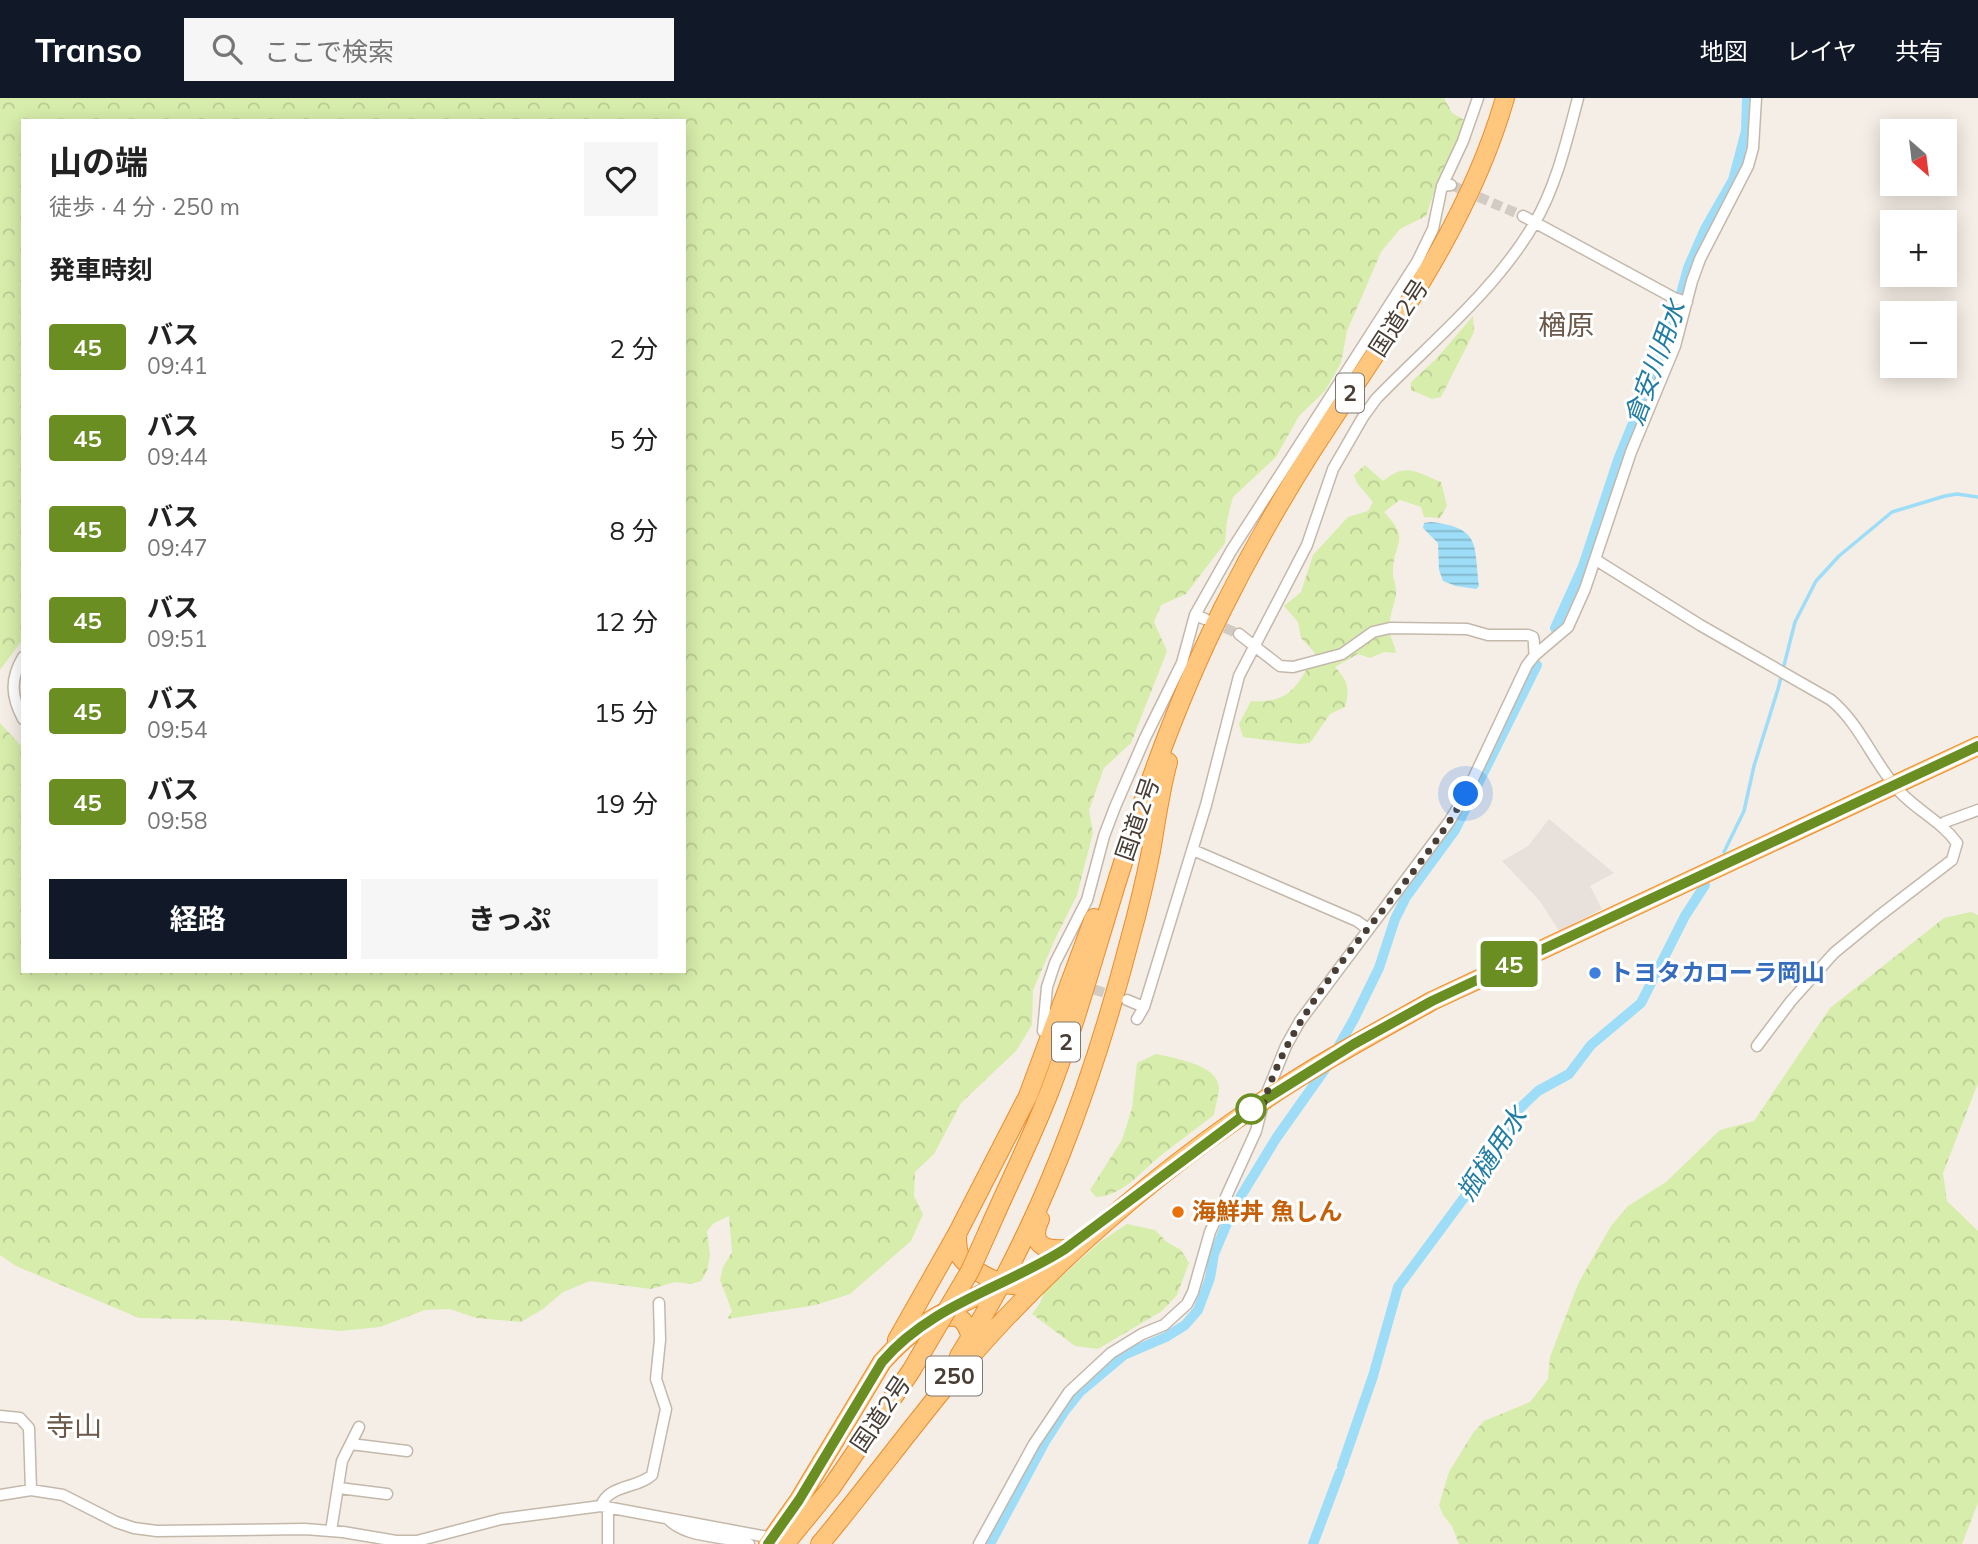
<!DOCTYPE html>
<html lang="ja">
<meta charset="utf-8">
<style>
:root{--surface:#fff;--page:#f6f6f6;--text:#222;--muted:#767676;--accent:#111827}
body{margin:0;font-family:Mulish,"Noto Sans JP",sans-serif;background:var(--page);color:var(--text);height:100vh;display:flex;flex-direction:column;font-size:26px;white-space:nowrap}
*{box-sizing:border-box;margin:0}
p{font-size:23px;color:var(--muted)}
.icon{flex:none;width:38px;height:38px;fill:none;stroke:currentColor;stroke-width:2;stroke-linecap:round;stroke-linejoin:round}
.map{position:relative;flex:1;overflow:hidden}
.drawer{position:absolute;left:21px;top:21px;width:665px;height:854px;display:flex;flex-direction:column;background:var(--surface);border-radius:0px;box-shadow:0 4px 18px #0003}
.drawer>*{flex:none}
.badge{padding:0 14px;border-radius:5px;font-size:24px;line-height:46px}
.needle{width:46px;rotate:152deg}
.tools{position:absolute;left:1880px;top:21px;display:grid;gap:14px}
.tools a{display:grid;place-items:center;width:77px;height:77px;border-radius:0px;background:var(--surface);box-shadow:0 4px 18px #0003;font-size:35px}
.you{position:absolute;width:35px;height:35px;margin:-18px;border:5px solid #fff;border-radius:50%;background:#1a73e8;box-shadow:0 0 0 10px #1a73e833}
.map>.badge{position:absolute;translate:-50% -50%;box-shadow:0 0 0 4px #fff}
h2{padding:0 28px;font-size:26px;line-height:63px}
.round{display:grid;place-items:center;flex:none;width:74px;height:74px;border-radius:0px;background:var(--page)}
.headline{display:flex;align-items:center;justify-content:space-between;height:119px;padding:0 28px}
h1{font-size:33px;font-weight:700;line-height:52px}
.action{display:flex;gap:14px;margin-top:auto;padding:14px 28px}
.action a{flex:1;height:80px;border-radius:0px;background:var(--accent);color:#fff;font-size:28px;font-weight:700;line-height:80px;text-align:center}
.action a+a{background:var(--page);color:var(--text)}
ul{padding:0;list-style:none}
li{display:flex;align-items:center;gap:21px;height:91px;padding:0 28px}
li div{flex:1}
li b{display:block;font-size:26px}
li em{font-style:normal}
li .badge{min-width:77px;font-weight:700;text-align:center}
header{display:flex;align-items:center;gap:42px;box-sizing:border-box;height:98px;padding:0 35px;background:var(--accent);color:#fff}
header strong{font-size:33px}
nav{display:flex;gap:38px;margin-inline-start:auto;font-size:24px}
.search{width:490px;height:63px;background:var(--page);display:flex;align-items:center;gap:18px;box-sizing:border-box;padding:0 24px;border-radius:0px;color:var(--muted);font-size:26px}
.map>svg:first-child{display:block}
.industrial{fill:#e7e0db}
.forest{fill:url(#forest-crowns)}
.water{fill:url(#water-rules)}
.lines{fill:none;stroke-linecap:round;stroke-linejoin:round}
.stream{stroke:#9dddf7;stroke-width:3.5}
.canal{stroke:#9dddf7;stroke-width:10}
.minor-tunnel{stroke:#d2cbc3;stroke-width:10;stroke-dasharray:10 5;stroke-linecap:butt}
.minor-casing{stroke:#c4b8ab;stroke-width:13}
.trunk-casing{stroke:#eb8c29;stroke-width:20}
.minor{stroke:#fff;stroke-width:10}
.trunk{stroke:#ffc67e;stroke-width:18}
.trunk-bridge-casing{stroke:#eb8c29;stroke-width:20;stroke-linecap:butt}
.trunk-bridge{stroke:#ffc67e;stroke-width:18}
.line-casing{stroke:#fff;stroke-width:16}
.line{stroke:#6b8e23;stroke-width:10}
.walk{stroke:#483e35;stroke-width:7;stroke-dasharray:0 12.6}
.shop-dot{fill:#3f7fe0;stroke:#fff;stroke-width:2.5}
.stop-dot{fill:#fff;stroke:#6b8e23;stroke-width:3.5}
.food-dot{fill:#e8710a;stroke:#fff;stroke-width:2.5}
.labels{text-anchor:middle;stroke-width:6;stroke-linejoin:round;paint-order:stroke}
.shield{fill:#fff;stroke:#7f7872;stroke-width:2}
.shield-label{font-size:23px;font-weight:bold;fill:#483e35}
.street-label{font-size:24px;fill:#483e35;stroke:#fff}
.shop-label{font-size:24px;font-weight:bold;fill:#366cbe;stroke:#fff;text-anchor:start}
.food-label{font-size:24px;font-weight:bold;fill:#c56008;stroke:#fff;text-anchor:start}
.water-label{font-size:26px;font-style:italic;fill:#217da4;stroke:#fff}
.quarter-label{font-size:28px;fill:#6c5a4b;stroke:#fff}
</style>
<header>
<strong>Transo</strong>
<div class="search"><svg class="icon" aria-label="search" viewBox="0 0 24 24"><circle cx="10" cy="10" r="6"/><path d="M15 15l6 6"/></svg>ここで検索</div>
<nav><a>地図</a><a>レイヤ</a><a>共有</a></nav>
</header>
<div class="map">
<svg width="1978" height="1446" viewBox="0 0 1978 1446">
<defs>
<pattern id="forest-crowns" width="20" height="18" patternUnits="userSpaceOnUse" patternTransform="scale(1.75)"><rect width="20" height="18" fill="#d7edab"/><path d="M2 6a3 3 0 1 1 6 0M12 15a3 3 0 1 1 6 0" fill="none" stroke="#bacc94"/></pattern>
<pattern id="water-rules" width="6" height="5" patternUnits="userSpaceOnUse" patternTransform="scale(1.75)"><rect width="6" height="5" fill="#9dddf7"/><path d="M0 2.5h6" fill="none" stroke="#82b5c9"/></pattern>
</defs>
<rect width="100%" height="100%" fill="#f5eee6"/>
<path class="industrial" d="M1549 721 1614 775 1590 788 1602 811 1559 833 1540 803 1502 763 1528 748Z"/>
<path class="forest" d="M0 0H1444L1452 15 1468 24 1447 72 1438 83 1426 118 1400 131 1381 154 1347 233 1341 265 1325 293 1299 318 1276 359 1233 399 1227 422 1225 445 1186 496 1161 507 1154 524 1167 553 1131 645 1104 670 1089 712 1093 735 1077 797 1056 839 1033 892 1032 927 1016 953 961 1005 934 1056 915 1074 914 1098 923 1116 911 1143 850 1196 816 1207 727 1221 732 1213 720 1182 723 1169 732 1154 729 1118 714 1125 707 1133 710 1157 707 1173 701 1183 691 1186 675 1184 651 1191 590 1183 563 1194 543 1211 521 1224 476 1220 450 1211 425 1212 380 1229 340 1233 226 1222 139 1220 16 1168 0 1157V625L23 650V873H684V23H23V541L0 572Z
M1473 218 1474 234 1441 299 1432 301 1411 292V284L1437 260Z
M1365 367 1383 383C1406 364 1416 374 1441 384L1447 408 1440 420 1424 419 1421 409 1400 402 1384 414C1412 444 1393 443 1393 474 1393 482 1397 489 1396 496 1394 508 1390 516 1389 529 1389 538 1395 546 1396 555L1384 554 1370 560 1358 556 1335 569C1348 583 1350 590 1345 609L1330 616 1310 645 1299 646 1243 639 1239 626 1251 603C1290 606 1299 587 1315 555L1301 540 1298 524 1284 508 1301 494 1313 457 1348 419 1368 413 1373 404 1357 385 1354 377Z
M1971 814 1978 817V985L1943 1075 1947 1103 1978 1133V1405L1962 1446H1459L1452 1428 1443 1417 1439 1407 1449 1374 1473 1335 1484 1323 1530 1304 1548 1281 1550 1259 1578 1186 1611 1128 1628 1108 1666 1084 1720 1032 1754 1023 1830 910 1944 820Z
M1156 956C1173 960 1217 966 1219 989 1219 997 1215 1009 1214 1017 1196 1031 1178 1044 1160 1058 1142 1073 1121 1099 1096 1099L1090 1092 1122 1042 1132 1010 1137 965Z
M1127 1126 1155 1132 1167 1144 1181 1152 1189 1165 1177 1197 1162 1213 1098 1251 1075 1248 1032 1216 1040 1205 1044 1194 1100 1144Z"/>
<path class="water" d="M1431 424C1481 430 1474 446 1479 488L1476 491 1456 488 1443 483 1439 472 1438 445 1423 430 1424 425Z"/>
<g class="lines">
<path class="stream" d="M1724 754 1744 713 1754 668 1778 591 1795 524 1816 483 1839 458 1892 414 1945 398 1957 396 1978 399"/>
<path class="canal" d="M1555 530 1583 468 1618 362 1671 232 1688 170 1705 131 1733 82 1746 33 1747 0
M1342 1368 1373 1278 1398 1189 1469 1093 1515 1015 1538 993 1569 976 1591 947 1641 905 1685 818 1705 787
M990 1446 1046 1342 1064 1314 1080 1294 1124 1257 1166 1239 1185 1227 1198 1212 1210 1180 1214 1156 1233 1111 1277 1039 1328 967 1354 921 1379 870 1395 821 1406 799 1455 732 1537 567
M1313 1446 1340 1374"/>
<path class="minor-tunnel" d="M1451 87 1523 118
M1211 524 1239 536
M1080 887 1118 899"/>
<g class="minor-casing">
<path id="minor" d="M1451 87 1442 88 1463 43 1478 0
M1523 118 1674 200 1687 204
M1596 462 1700 527 1831 602C1861 627 1874 666 1900 694 1918 713 1942 724 1957 745L1952 762 1879 818 1834 855 1791 903 1757 948
M1195 517 1231 453 1417 164 1433 131 1442 88
M1239 536 1280 568 1293 569 1342 556 1373 534 1390 530 1467 531 1488 537H1528L1533 539C1535 544 1533 550 1535 557
M23 559C10 581 11 598 23 621
M1941 728 1945 724 1978 712
M1193 752 1357 823 1368 831
M1127 902 1144 909 1137 921
M1144 909 1206 707 1239 578 1307 447 1333 371 1363 319 1376 301C1430 245 1494 194 1534 126 1556 89 1567 42 1578 0
M1043 933 1047 889 1055 865 1087 802 1104 738 1115 709 1145 640 1182 565 1195 517 1205 521
M0 1318 20 1320 29 1330 31 1392
M351 1346 407 1353
M339 1390 387 1396
M0 1397 31 1392 63 1397 116 1424 134 1430 157 1433 305 1431 343 1434 396 1443H417L501 1421 601 1408 773 1440
M601 1408C609 1386 637 1391 652 1377L666 1311 656 1281 660 1242 659 1205
M668 1421C687 1441 723 1437 749 1446
M331 1433 342 1363 359 1329
M608 1446V1409
M979 1446 1034 1346 1069 1294 1111 1255 1142 1236 1164 1227 1187 1206 1193 1194 1210 1134 1256 1033 1264 1002 1286 948 1300 923 1449 724 1466 696 1527 567 1535 557 1568 529 1585 491 1631 354 1675 248 1692 183 1700 161 1748 68 1753 50 1756 0"/>
</g>
<g class="trunk-casing">
<path id="trunk" d="M1040 1121C1029 1145 1043 1153 1065 1151
M988 1133C1008 1087 1031 1041 1049 995 1080 915 1101 831 1128 749 1154 668 1185 586 1223 510 1250 456 1280 403 1313 351 1386 237 1467 132 1505 0
M1042 1176C1035 1180 1026 1186 1017 1187 1002 1189 968 1171 960 1158 957 1152 957 1143 957 1136L1028 998 1094 820
M935 1222C957 1215 965 1218 971 1240
M897 1242 957 1136
M959 1258C1040 1130 1092 987 1130 841 1138 812 1145 783 1151 753 1156 724 1160 693 1168 664
M768 1446 799 1402 882 1264C920 1220 955 1209 1005 1185
M785 1446 831 1390 911 1273
M820 1446C881 1373 936 1294 1001 1225 1080 1141 1168 1067 1263 1003 1317 966 1375 935 1432 903L1978 648"/>
</g>
<use href="#minor" class="minor"/>
<use href="#trunk" class="trunk"/>
<g class="trunk-bridge-casing">
<path id="trunk-bridge" d="M911 1273 970 1173 988 1133"/>
</g>
<use href="#trunk-bridge" class="trunk-bridge"/>
</g>
<g class="lines">
<g class="line-casing">
<path id="line" d="M768 1446 799 1402 882 1264C930 1207 1004 1190 1065 1151L1264 1002 1354 946 1432 903 1978 648"/>
</g>
<use href="#line" class="line"/>
<path class="walk" d="M1251 1011 1260 1018C1292 892 1404 806 1466 696"/>
</g>
<circle class="shop-dot" cx="1595" cy="875" r="7"/>
<circle class="stop-dot" cx="1251" cy="1011" r="14"/>
<circle class="food-dot" cx="1178" cy="1114" r="7"/>
<g class="labels">
<g class="shield">
<rect x="1336" y="275.5" width="28" height="39" rx="5"/>
<rect x="1052" y="924.5" width="28" height="39" rx="5"/>
<rect x="926" y="1258.5" width="56" height="39" rx="5"/>
</g>
<g class="shield-label">
<text x="1350" y="303">2</text>
<text x="1066" y="952">2</text>
<text x="954" y="1286">250</text>
</g>
<g class="street-label">
<text transform="translate(1399 220) rotate(-57)" y="8">国道2号</text>
<text transform="translate(1138 721) rotate(-71)" y="8">国道2号</text>
<text transform="translate(881 1316) rotate(-56)" y="8">国道2号</text>
</g>
<g class="shop-label">
<text x="1609" y="883">トヨタカローラ岡山</text>
</g>
<g class="food-label">
<text x="1192" y="1122">海鮮丼 魚しん</text>
</g>
<g class="water-label">
<text transform="translate(1655 265) rotate(-70)" y="9">倉安川用水</text>
<text transform="translate(1492 1056) rotate(-57)" y="9">瓶樋用水</text>
</g>
<g class="quarter-label">
<text x="1566" y="237">楢原</text>
<text x="74" y="1338">寺山</text>
</g>
</g>
</svg>
<div class="tools">
<a><svg class="needle" viewBox="-14 -14 28 28"><path d="M0-13l5 13h-10z" fill="#e53935"/><path d="M0 13l5-13h-10z" fill="#767676"/></svg></a>
<a>+</a>
<a>−</a>
</div>
<div class="you" style="left:1466px;top:696px"></div>
<b class="badge" style="left:1509px;top:866px;background:#6b8e23;color:#fff">45</b>
<section class="drawer">
<div class="headline"><div><h1>山の端</h1><p>徒歩 · 4 分 · 250 m</p></div><a class="round"><svg class="icon" aria-label="heart" viewBox="0 0 24 24"><path d="M12 20l-8-8c-3-5 5-10 8-4 3-6 11-1 8 4z"/></svg></a></div>
<h2>発車時刻</h2>
<ul>
<li><span class="badge" style="background:#6b8e23;color:#fff">45</span><div><b>バス</b><p>09:41</p></div><em>2 分</em></li>
<li><span class="badge" style="background:#6b8e23;color:#fff">45</span><div><b>バス</b><p>09:44</p></div><em>5 分</em></li>
<li><span class="badge" style="background:#6b8e23;color:#fff">45</span><div><b>バス</b><p>09:47</p></div><em>8 分</em></li>
<li><span class="badge" style="background:#6b8e23;color:#fff">45</span><div><b>バス</b><p>09:51</p></div><em>12 分</em></li>
<li><span class="badge" style="background:#6b8e23;color:#fff">45</span><div><b>バス</b><p>09:54</p></div><em>15 分</em></li>
<li><span class="badge" style="background:#6b8e23;color:#fff">45</span><div><b>バス</b><p>09:58</p></div><em>19 分</em></li>
</ul>
<div class="action"><a>経路</a><a>きっぷ</a></div>
</section>
</div>
